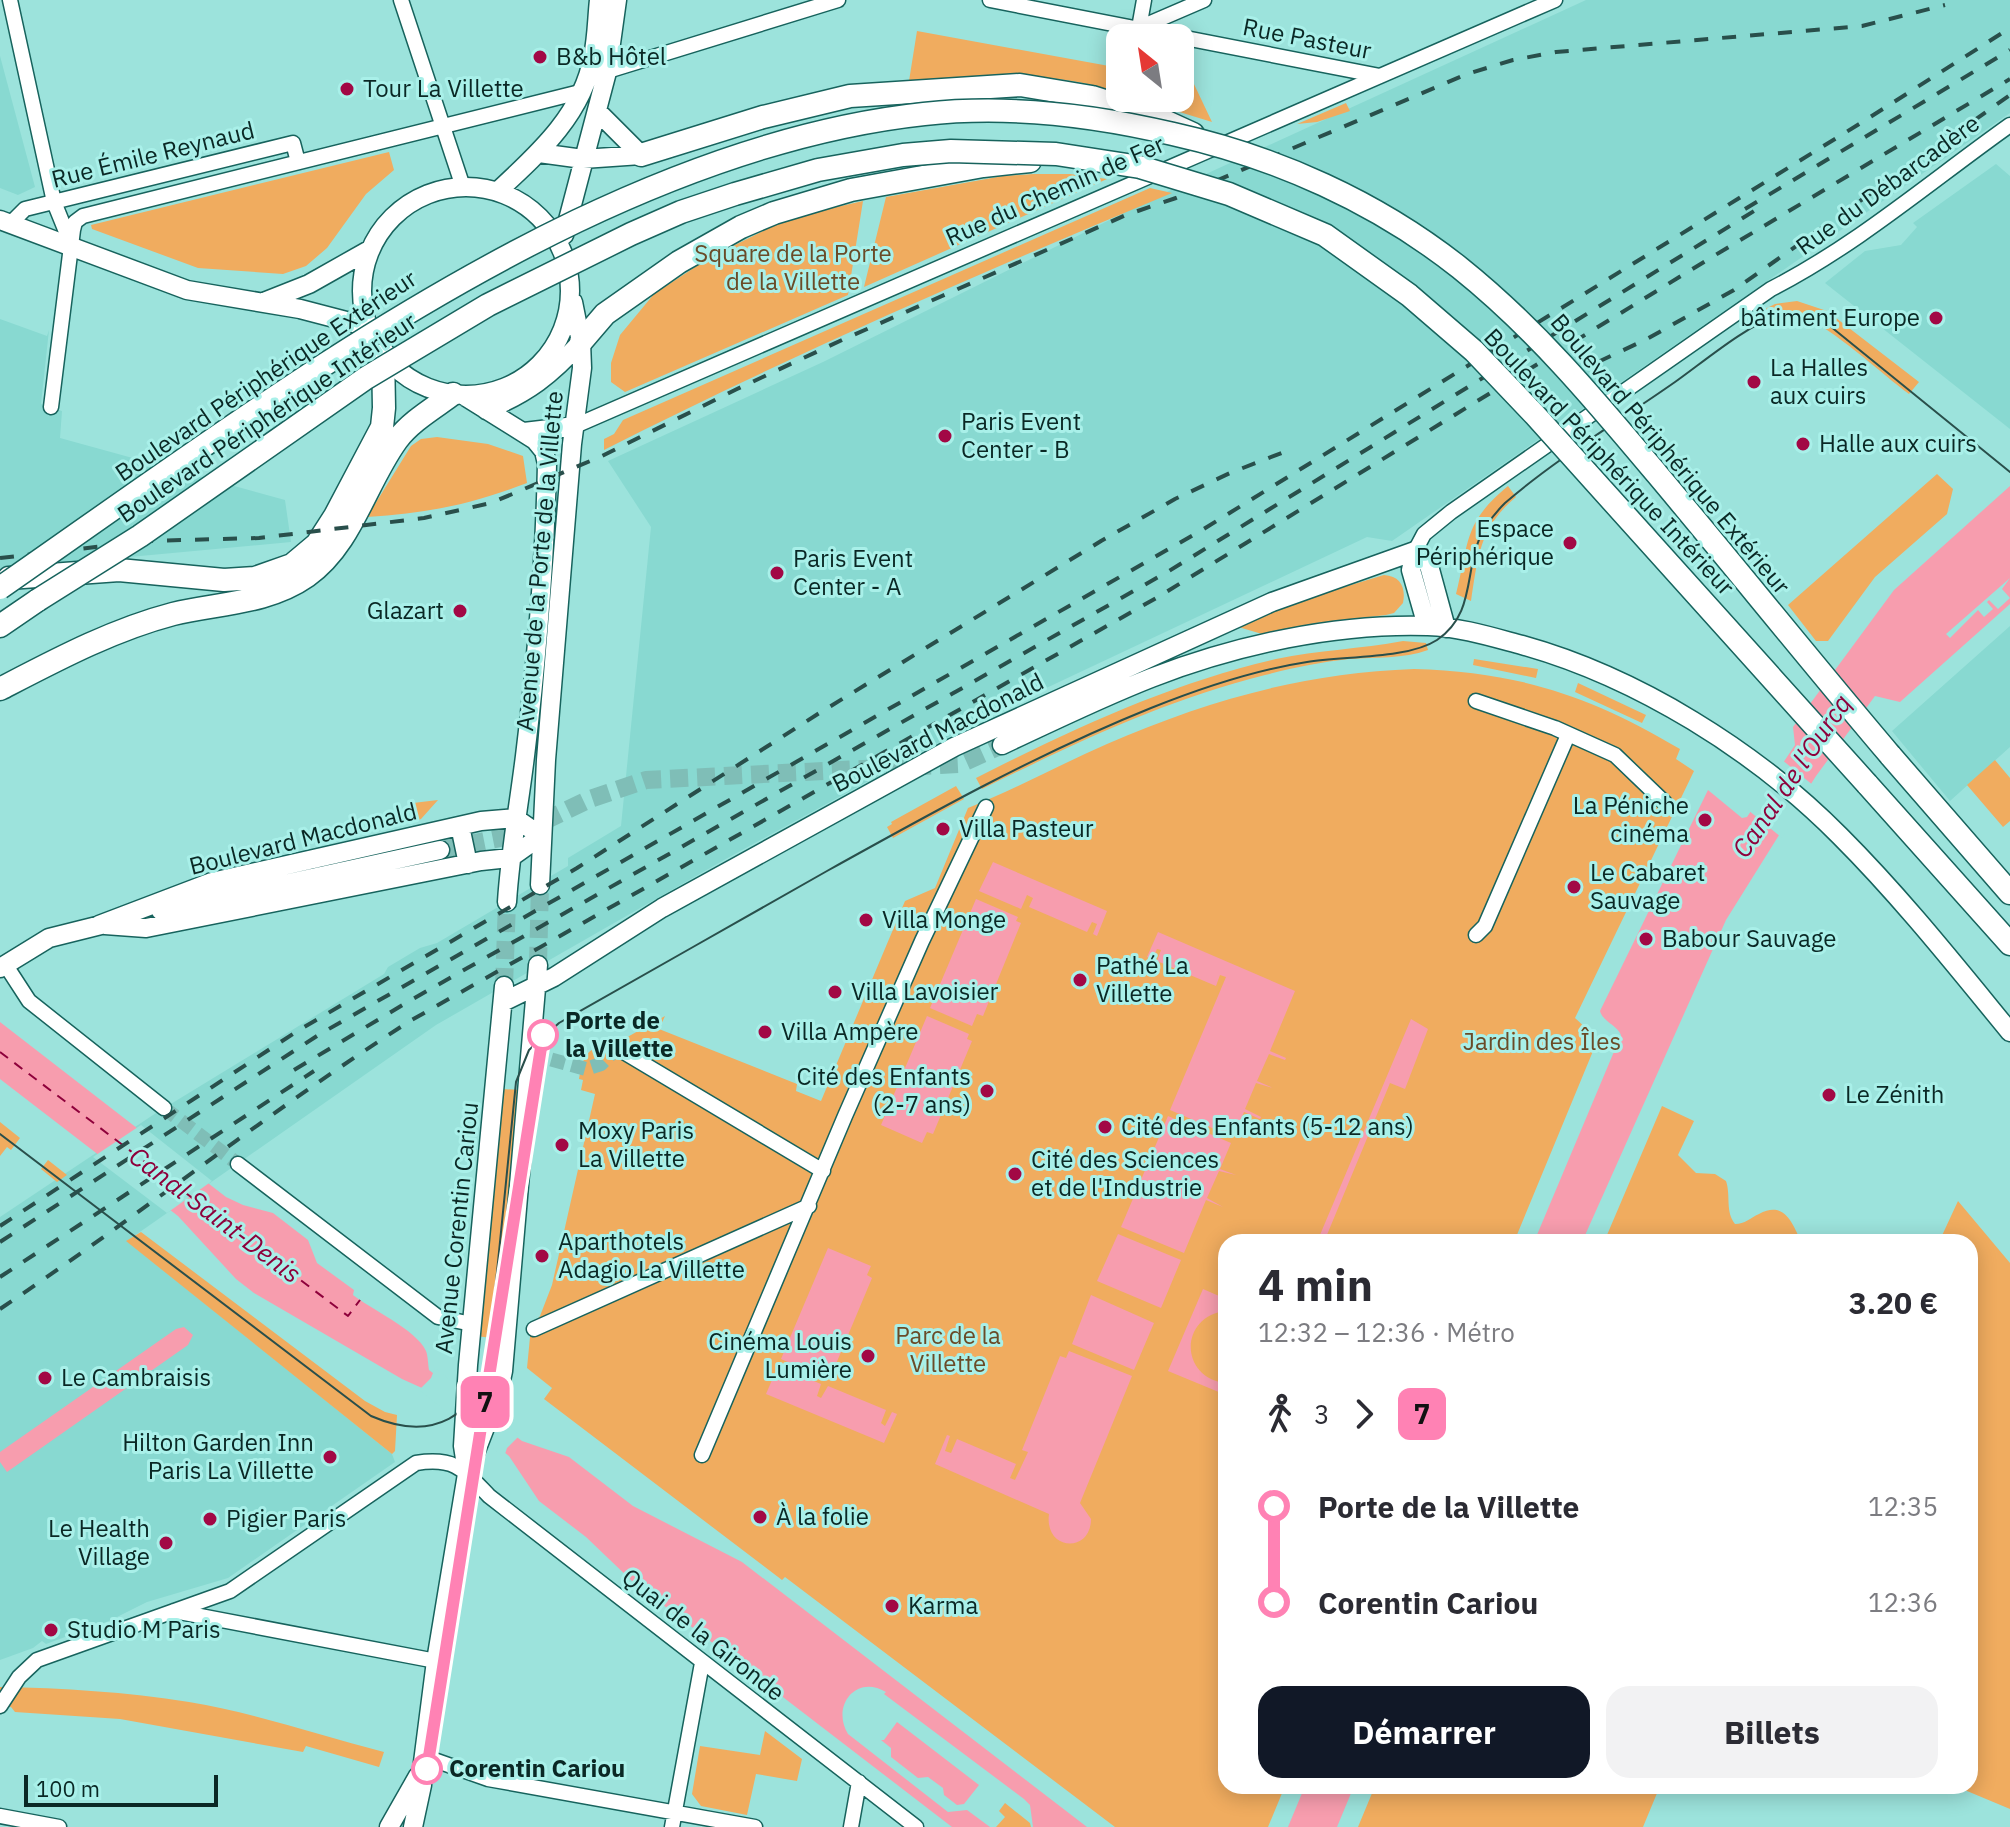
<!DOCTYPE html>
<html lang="fr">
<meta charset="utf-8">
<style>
:root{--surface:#fff;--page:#f2f2f3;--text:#2b2b33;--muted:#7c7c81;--accent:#111827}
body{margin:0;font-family:"IBM Plex Sans",sans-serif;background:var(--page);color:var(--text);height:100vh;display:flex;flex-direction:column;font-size:30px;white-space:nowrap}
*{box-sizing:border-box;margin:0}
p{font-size:26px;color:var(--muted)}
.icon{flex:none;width:44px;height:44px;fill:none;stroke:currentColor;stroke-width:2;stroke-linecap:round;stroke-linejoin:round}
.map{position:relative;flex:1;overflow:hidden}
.panel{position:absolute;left:1218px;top:1234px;width:760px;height:560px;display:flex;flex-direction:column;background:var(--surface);border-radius:24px;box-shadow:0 4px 20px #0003}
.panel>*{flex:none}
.badge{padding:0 16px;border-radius:12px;font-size:28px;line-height:52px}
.needle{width:52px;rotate:330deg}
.fabs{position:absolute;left:1106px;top:24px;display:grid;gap:16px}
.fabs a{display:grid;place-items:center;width:88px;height:88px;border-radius:16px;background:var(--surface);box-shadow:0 4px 20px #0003;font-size:40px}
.scale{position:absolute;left:24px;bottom:20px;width:194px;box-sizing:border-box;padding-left:8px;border:4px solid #0a2825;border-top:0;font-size:22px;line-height:28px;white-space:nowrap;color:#0a2825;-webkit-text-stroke:6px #a9f0e9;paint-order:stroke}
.map>.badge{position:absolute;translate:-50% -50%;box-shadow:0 0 0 4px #fff}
.legs{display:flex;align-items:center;gap:12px;height:88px;padding:0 40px;font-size:26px}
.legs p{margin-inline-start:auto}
.overview{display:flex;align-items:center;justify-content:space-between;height:136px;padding:0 40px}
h1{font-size:44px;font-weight:700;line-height:60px}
.cta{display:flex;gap:16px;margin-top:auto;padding:16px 40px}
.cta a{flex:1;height:92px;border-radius:24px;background:var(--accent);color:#fff;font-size:32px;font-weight:700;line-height:92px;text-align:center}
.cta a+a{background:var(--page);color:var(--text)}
ul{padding:0 40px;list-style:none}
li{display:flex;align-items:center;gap:28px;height:96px;font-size:30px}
li i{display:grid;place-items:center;width:12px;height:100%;margin:0 10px;background:currentColor}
li i::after{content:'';width:20px;height:20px;margin:-10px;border:6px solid;border-radius:50%;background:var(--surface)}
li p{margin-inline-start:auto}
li:first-child i{background:linear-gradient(#0000 50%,currentColor 0)}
li:last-child i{background:linear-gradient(currentColor 50%,#0000 0)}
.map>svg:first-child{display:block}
.built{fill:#88d9d1}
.green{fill:#f0ac5f}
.water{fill:#f79dae}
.pier{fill:#9ce3dc}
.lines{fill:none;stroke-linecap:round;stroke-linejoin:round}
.ferry{stroke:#8e013b;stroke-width:2;stroke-dasharray:10 8;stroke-linecap:butt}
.minor-tunnel{stroke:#7fbeb7;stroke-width:14;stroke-dasharray:14 7;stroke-linecap:butt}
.major-tunnel{stroke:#7fbeb7;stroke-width:18;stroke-dasharray:18 9;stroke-linecap:butt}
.minor-casing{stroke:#17635d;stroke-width:17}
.major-casing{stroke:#17635d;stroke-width:21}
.highway-casing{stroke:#17635d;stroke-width:25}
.minor{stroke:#fff;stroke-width:14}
.major{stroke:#fff;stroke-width:18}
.highway{stroke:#fff;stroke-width:22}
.tram{stroke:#294f4b;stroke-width:2}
.rail{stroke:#294f4b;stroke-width:4;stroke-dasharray:14 14;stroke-linecap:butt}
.highway-bridge-casing{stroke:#17635d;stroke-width:25;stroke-linecap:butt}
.highway-bridge{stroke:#fff;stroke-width:22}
.line-1-casing{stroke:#fff;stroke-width:18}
.line-1{stroke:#ff82b4;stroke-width:12}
.poi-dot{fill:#a20845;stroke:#a9f0e9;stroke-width:3}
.stop-1-dot{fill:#fff;stroke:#ff82b4;stroke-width:4}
.labels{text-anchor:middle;stroke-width:6;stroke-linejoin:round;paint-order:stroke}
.street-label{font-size:24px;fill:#0a2825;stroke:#a9f0e9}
.poi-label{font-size:24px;fill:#0a2825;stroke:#a9f0e9;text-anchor:start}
.park-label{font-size:24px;fill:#6a4b28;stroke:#a9f0e9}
.stop-label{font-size:24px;font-weight:bold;fill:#0a2825;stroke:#a9f0e9;text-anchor:start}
.water-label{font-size:26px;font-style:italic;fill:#8e013b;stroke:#a9f0e9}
</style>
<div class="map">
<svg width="2010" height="1827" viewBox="0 0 2010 1827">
<rect width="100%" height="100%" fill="#9ce3dc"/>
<path class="built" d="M1586 0H2010V113L1392 541 1367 537 987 716 724 860 436 1025 127 1241 392 1454 395 1462 228 1578 147 1602 109 1621 46 1644 42 1641 33 1648 0 1660V1217L156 1113 384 974 388 967 420 948 437 943 568 866V858L621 826 651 527 608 461 823 362 1158 196Z
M0 56 35 187 18 195 0 188Z
M1996 164 2010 176V429L1825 283 1865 251 1901 245 1917 227 1913 223Z
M0 319 47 336 49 330 41 404 62 411 60 438 285 500 291 542 0 569Z
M2010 626V747L1950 801 1892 731Z"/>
<path class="green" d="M917 31 1120 68V93C1053 69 979 76 909 81Z
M1180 79 1193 82 1212 122 1134 98H1180Z
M1346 103 1350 111 1317 122 1297 124Z
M389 152 394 170 366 194 327 248 306 266 283 274 198 268 92 229 91 225Z
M1034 174H1070L1107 179 864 287 886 197 1003 176Z
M1150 188 1172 193C980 273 789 356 604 450V439L614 434 623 420Z
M863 201 848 295 625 392 611 382V363L620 335 654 294 709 258 773 226 819 211Z
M1797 301 1827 311 1919 382 1909 394C1884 376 1830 325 1803 318 1789 315 1773 320 1761 327L1753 315 1775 304Z
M437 437 488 444 523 456 527 483C469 505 428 513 367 517L411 446 421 439Z
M1937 474 1953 489 1947 514 1875 577 1828 641H1816L1788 605Z
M1508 486 1516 497C1479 528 1478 557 1471 601L1456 594C1469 543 1463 523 1508 486Z
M1384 575C1401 576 1406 588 1403 603L1394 613 1386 615 1316 623 1262 634 1235 626 1268 610Z
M1403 641 1426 643 1428 650C1403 659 1375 657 1349 659 1321 662 1292 668 1265 675 1165 700 1073 744 982 789L976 778C1072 729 1171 683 1276 659 1318 650 1361 649 1403 641Z
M1474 659 1538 669 1536 678 1473 665Z
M1414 669C1519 672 1591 696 1680 749L1676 759 1694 771 1575 1018 1598 1039 1514 1242H1226V1786H1285L1268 1827H1115L785 1577 782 1580 544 1399 552 1388 527 1368 531 1327 540 1316 552 1285 595 1094 581 1090 583 1080 579 1079C581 1067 583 1055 593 1049L597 1054 665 1016 659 1029 797 1084 796 1091 821 1101 905 901 935 888 968 808C1016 789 1061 764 1107 744 1208 700 1304 673 1414 669Z
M1578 683 1646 715 1642 723 1575 692Z
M1995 760 2010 778V821L2003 827 1967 785Z
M956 786 964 799 893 838 887 827 892 824 891 822Z
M438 800 421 819 416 821 413 803Z
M502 1089 523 1090 500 1339 476 1336Z
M1662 1106 1694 1121 1678 1155 1696 1173 1715 1174 1726 1181C1731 1196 1725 1211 1735 1224 1745 1224 1750 1218 1759 1214 1784 1200 1793 1223 1801 1242H1604Z
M0 1122 20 1138 11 1150 7 1147 0 1156Z
M48 1160 67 1175 57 1182 41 1169Z
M1958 1201 2010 1263V1809L1955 1786H1970V1242H1939Z
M141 1232 365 1401 385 1412 397 1415 395 1451 392 1454 126 1241Z
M0 1687C63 1688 126 1692 189 1702 255 1713 319 1735 384 1752L379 1767 306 1746 303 1752 120 1719 15 1712 11 1707 0 1706Z
M765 1731 802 1759 797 1781 756 1774 747 1815 701 1806 692 1794 700 1746 760 1755Z
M1375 1786H1660L1643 1827H1358Z
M1005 1803 1030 1823 1031 1827H996L1005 1817 999 1811Z"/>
<path class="water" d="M2010 486V604L1900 702 1875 696 1816 776 1726 920 1582 1242H1534L1621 1035C1617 1025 1603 1022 1600 1011L1708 790 1742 818 1747 817 1795 745 1793 727 1894 590Z
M993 862 1107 911 1097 936 1093 934 1097 924 1092 922 1087 932 1029 907 1033 898 1027 895 1021 909 979 891Z
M976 899 1018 917 1016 921 1021 923 983 1016 977 1014 972 1026 930 1008Z
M1158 932 1295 991 1270 1051 1286 1058 1285 1060 1269 1054 1257 1081 1273 1088 1256 1083 1245 1109 1261 1117 1260 1119 1244 1112 1233 1137 1170 1110 1226 977 1220 975 1216 986 1157 961 1161 950 1157 949 1152 959 1147 957Z
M927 1016 969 1034 967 1039 972 1041 933 1134 927 1132 922 1143 881 1125Z
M1411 1019 1428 1029 1405 1089 1390 1083 1324 1242H1317Z
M0 1022 226 1197 243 1205 273 1213 308 1240 317 1263 354 1290 353 1295C369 1308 417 1330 426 1351 428 1356 428 1364 429 1370L522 1441 569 1457 633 1506 742 1562 1087 1827H1033L1030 1805 1024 1799 884 1694 886 1692C856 1674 831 1706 848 1734L948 1812 967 1810 990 1827H952L632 1581 586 1537 539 1501 509 1456 422 1388 402 1379 254 1293 236 1279 178 1216 0 1079Z
M1168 1116 1231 1143 1220 1169 1236 1175 1219 1171 1207 1198 1223 1207 1206 1200 1184 1253 1121 1227Z
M1118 1234 1181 1260 1161 1308 1097 1281Z
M828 1248 871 1266 867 1275 872 1278 833 1371 828 1369 824 1378 781 1359Z
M1203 1289 1226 1299V1311C1179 1316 1179 1378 1226 1383V1395L1168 1371Z
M1091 1295 1154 1323 1134 1370 1072 1344Z
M184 1327 193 1335 188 1345 7 1472 0 1462V1452L176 1329Z
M1069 1351 1132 1376 1080 1503 1091 1519C1091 1554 1044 1551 1049 1514L935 1464 947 1435 950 1436 945 1451 951 1453 957 1439 1016 1464 1010 1478 1015 1480 1028 1452 1022 1450 1060 1356 1066 1358Z
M778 1366 821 1384 817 1396 821 1398 828 1386 886 1410 881 1423 885 1426 892 1412 897 1414 884 1443 766 1394Z
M897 1722 979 1785 964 1804 957 1805 944 1795 943 1788 928 1777 918 1778 891 1757V1748L881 1740H884Z
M1305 1786H1354L1337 1827H1288Z"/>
<path class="pier" d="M2010 578 2002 589 2010 598 1998 609 1989 600 1987 602 1993 609 1984 617 1978 610 1950 638 1946 634Z
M1781 759 1814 786 1782 838 1748 810Z
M141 1125 212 1181 167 1213 93 1157Z
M435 1368 520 1435 507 1448 504 1457 419 1390 431 1378Z"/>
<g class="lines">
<path class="ferry" d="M0 1052 348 1316 360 1300"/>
<path class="minor-tunnel" d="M531 1054 586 1069 601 1064 617 1048
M164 1108 238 1164"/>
<path class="major-tunnel" d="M440 850 515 835 590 799 646 780 960 764 1002 745
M538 965 540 885
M504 986 507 902"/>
<g class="minor-casing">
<path id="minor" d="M10 0 54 202 71 244
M401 0 463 187
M990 0 1380 76
M1139 28 1204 0
M1139 28 1144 0
M598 74 838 0
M10 224 25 209 293 143 298 162
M51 407 73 230 75 222 83 216 580 92
M575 426 1555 0
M1415 551 1424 534 1451 512 1771 289C1857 245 1931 181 2010 125
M1476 701 1555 728 1615 755 1665 803
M1476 935 1485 926 1568 735
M5 964 29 1001 164 1108
M617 1048 823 1171
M238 1164 438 1317 472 1324
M534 1329 809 1206
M702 1455 845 1116 922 941 986 807
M174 1611 436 1661
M0 1706 19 1677 37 1660 230 1591 416 1463C455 1457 463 1469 489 1496L916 1827
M423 1756 488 1779 755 1827
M0 1816 59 1827
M672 1827 702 1663
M851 1827 859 1782"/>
</g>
<g class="major-casing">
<path id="major" d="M597 111 641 155
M539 153 583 159 641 155
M362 291a104 104 0 1 1 208 0a104 104 0 1 1-208 0Z
M498 191C538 154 583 114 593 56 597 38 597 18 599 0
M0 220 187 290 300 309 369 327
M564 235 607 72 617 0
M266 301 309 284 371 249
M463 395 535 440 544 451 547 464C545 562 537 659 525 756 519 805 510 853 507 902
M486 410C528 393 551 375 581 342
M524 432 575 426
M1415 551 1428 562 1446 628
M1415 551 1411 570 1427 626
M1002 745C1051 722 1100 698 1151 678 1236 645 1336 623 1428 626 1460 627 1492 637 1522 645 1637 677 1756 751 1840 836 1901 897 1955 965 2010 1032
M460 826 468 864
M540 885 546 760 572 444 582 368 581 342 573 302
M161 911 440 850
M99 925 212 882 481 821 515 818 541 836
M105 925 146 928 481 861 510 858 541 836
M0 968 49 938 109 923
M503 1002 554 977 662 908 954 747 1272 602 1415 551
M467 1472 463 1446 468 1365 504 986
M389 1827 418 1776
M413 1827 422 1785V1770L436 1661 467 1474 498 1394 503 1371 538 965"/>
</g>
<g class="highway-casing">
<path id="highway" d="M641 155 763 117 850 96 1020 85 1092 97 1158 118 1193 134
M581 342 605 314 679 262 741 227 774 213 851 190 983 166 1030 161
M9 578 119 570 224 580 255 578 292 565 317 544 335 516 382 427 384 408 383 353
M0 626 38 600
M0 689C56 660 112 630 173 614 218 603 267 604 307 576 352 544 365 484 397 440 410 422 434 408 453 394
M1890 755 2010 893
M1867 784 2010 944"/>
</g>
<use href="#minor" class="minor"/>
<use href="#major" class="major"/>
<use href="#highway" class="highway"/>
<path class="tram" d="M0 1134 371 1416C431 1442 479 1419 489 1352L516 1082 529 1050 559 1023C648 972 738 922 827 871 933 812 1039 753 1151 708 1201 688 1255 670 1307 662 1344 656 1408 659 1437 640 1471 617 1466 582 1476 548 1481 530 1492 516 1505 503 1557 458 1618 422 1675 382 1702 363 1747 325 1777 316 1797 310 1813 316 1830 326L2010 472"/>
<path class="rail" d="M1745 209 2010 50
M1598 362 1647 339 1734 290 2010 95
M0 558 148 541 259 538 424 518 491 503 602 456 737 389 842 340 1126 215 1176 198 1467 74 1513 60 1556 52 1862 26 1945 5
M294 1070 411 1000 1169 571 1759 208
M0 1226 299 1030 577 868 821 712 1101 541 1175 499 1230 473 1284 452
M0 1242 320 1034 1202 530 1864 121 2010 28
M0 1277 314 1071
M0 1309C139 1216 269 1111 410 1021L1158 597 1712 257 2010 79"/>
<g class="highway-bridge-casing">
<path id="highway-bridge" d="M0 588C187 458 371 320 577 221 686 169 803 127 924 114 1006 105 1093 115 1173 134 1276 157 1377 202 1460 268 1535 328 1595 400 1657 474 1735 567 1811 662 1890 755
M38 600 140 536 366 378 488 305 631 234 681 212 735 194 818 170 903 155 951 151 1056 154 1140 167 1229 194 1325 235 1409 295 1474 351 1535 415 1867 784"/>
</g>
<use href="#highway-bridge" class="highway-bridge"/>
</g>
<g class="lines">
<g class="line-1-casing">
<path id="line-1" d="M427 1769 543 1035"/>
</g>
<use href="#line-1" class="line-1"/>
</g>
<g class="poi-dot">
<circle cx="540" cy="57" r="8"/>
<circle cx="347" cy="89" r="8"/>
<circle cx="1936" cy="318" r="8"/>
<circle cx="1754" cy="382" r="8"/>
<circle cx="945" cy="436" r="8"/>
<circle cx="1803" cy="444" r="8"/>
<circle cx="1570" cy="543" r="8"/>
<circle cx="777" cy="573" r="8"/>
<circle cx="460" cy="611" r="8"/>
<circle cx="1705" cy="820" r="8"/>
<circle cx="943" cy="829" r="8"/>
<circle cx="1574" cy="887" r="8"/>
<circle cx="866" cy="920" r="8"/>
<circle cx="1646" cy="939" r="8"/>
<circle cx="1080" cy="980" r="8"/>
<circle cx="835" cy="992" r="8"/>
<circle cx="765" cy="1032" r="8"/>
<circle cx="987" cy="1091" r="8"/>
<circle cx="1829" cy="1095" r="8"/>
<circle cx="1105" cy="1127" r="8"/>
<circle cx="562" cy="1145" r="8"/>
<circle cx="1015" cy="1174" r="8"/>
<circle cx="542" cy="1256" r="8"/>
<circle cx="868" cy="1356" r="8"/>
<circle cx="45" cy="1378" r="8"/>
<circle cx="330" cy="1457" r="8"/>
<circle cx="760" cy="1517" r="8"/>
<circle cx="210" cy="1519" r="8"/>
<circle cx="166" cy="1543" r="8"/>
<circle cx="892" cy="1606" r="8"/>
<circle cx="51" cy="1630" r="8"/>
</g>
<g class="stop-1-dot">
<circle cx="543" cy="1035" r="14"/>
<circle cx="427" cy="1769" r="14"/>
</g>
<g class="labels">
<g class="street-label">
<text transform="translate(1307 39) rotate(11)" y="8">Rue Pasteur</text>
<text transform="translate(153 155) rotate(-14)" y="8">Rue Émile Reynaud</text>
<text transform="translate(1888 185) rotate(-36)" y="8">Rue du Débarcadère</text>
<text transform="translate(1055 191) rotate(-24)" y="8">Rue du Chemin de Fer</text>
<text transform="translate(266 376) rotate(-34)" y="8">Boulevard Périphérique Extérieur</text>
<text transform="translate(267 418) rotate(-34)" y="8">Boulevard Périphérique Intérieur</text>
<text transform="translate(1670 454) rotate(50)" y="8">Boulevard Périphérique Extérieur</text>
<text transform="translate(1609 462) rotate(47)" y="8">Boulevard Périphérique Intérieur</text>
<text transform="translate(540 561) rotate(-85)" y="8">Avenue de la Porte de la Villette</text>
<text transform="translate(938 733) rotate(-27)" y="8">Boulevard Macdonald</text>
<text transform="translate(303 839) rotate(-14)" y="8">Boulevard Macdonald</text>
<text transform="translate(457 1228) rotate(-84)" y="8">Avenue Corentin Cariou</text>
<text transform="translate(703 1635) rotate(38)" y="8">Quai de la Gironde</text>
</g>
<g class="poi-label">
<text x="556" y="65">B&amp;b Hôtel</text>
<text x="363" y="97">Tour La Villette</text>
<text x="1920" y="326" text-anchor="end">bâtiment Europe</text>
<text x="1770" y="376">La Halles<tspan x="1770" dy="28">aux cuirs</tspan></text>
<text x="961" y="430">Paris Event<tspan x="961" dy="28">Center - B</tspan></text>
<text x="1819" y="452">Halle aux cuirs</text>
<text x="1554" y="537" text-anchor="end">Espace<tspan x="1554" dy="28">Périphérique</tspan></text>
<text x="793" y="567">Paris Event<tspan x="793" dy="28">Center - A</tspan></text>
<text x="444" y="619" text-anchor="end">Glazart</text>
<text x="1689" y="814" text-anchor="end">La Péniche<tspan x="1689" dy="28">cinéma</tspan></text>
<text x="959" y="837">Villa Pasteur</text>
<text x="1590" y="881">Le Cabaret<tspan x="1590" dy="28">Sauvage</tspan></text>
<text x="882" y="928">Villa Monge</text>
<text x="1662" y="947">Babour Sauvage</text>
<text x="1096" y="974">Pathé La<tspan x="1096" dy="28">Villette</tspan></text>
<text x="851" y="1000">Villa Lavoisier</text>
<text x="781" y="1040">Villa Ampère</text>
<text x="971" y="1085" text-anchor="end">Cité des Enfants<tspan x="971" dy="28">(2-7 ans)</tspan></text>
<text x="1845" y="1103">Le Zénith</text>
<text x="1121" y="1135">Cité des Enfants (5-12 ans)</text>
<text x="578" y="1139">Moxy Paris<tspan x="578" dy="28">La Villette</tspan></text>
<text x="1031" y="1168">Cité des Sciences<tspan x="1031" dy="28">et de l'Industrie</tspan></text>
<text x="558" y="1250">Aparthotels<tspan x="558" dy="28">Adagio La Villette</tspan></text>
<text x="852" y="1350" text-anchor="end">Cinéma Louis<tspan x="852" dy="28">Lumière</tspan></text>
<text x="61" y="1386">Le Cambraisis</text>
<text x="314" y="1451" text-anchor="end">Hilton Garden Inn<tspan x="314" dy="28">Paris La Villette</tspan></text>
<text x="776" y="1525">À la folie</text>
<text x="226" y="1527">Pigier Paris</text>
<text x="150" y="1537" text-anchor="end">Le Health<tspan x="150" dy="28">Village</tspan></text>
<text x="908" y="1614">Karma</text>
<text x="67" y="1638">Studio M Paris</text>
</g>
<g class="park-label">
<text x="793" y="262">Square de la Porte<tspan x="793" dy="28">de la Villette</tspan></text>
<text x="1542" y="1050">Jardin des Îles</text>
<text x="948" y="1344">Parc de la<tspan x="948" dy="28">Villette</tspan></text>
</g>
<g class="stop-label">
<text x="565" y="1029">Porte de<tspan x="565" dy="28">la Villette</tspan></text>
<text x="449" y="1777">Corentin Cariou</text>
</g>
<g class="water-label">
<text transform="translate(1792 776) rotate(-56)" y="9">Canal de l'Ourcq</text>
<text transform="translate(215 1215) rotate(37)" y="9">Canal Saint-Denis</text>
</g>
</g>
</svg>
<div class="fabs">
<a><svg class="needle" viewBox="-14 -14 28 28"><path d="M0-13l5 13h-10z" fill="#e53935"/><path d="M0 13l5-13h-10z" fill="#7c7c81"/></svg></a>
</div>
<div class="scale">100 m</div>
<b class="badge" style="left:485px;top:1402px;background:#ff82b4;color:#111">7</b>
<section class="panel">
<div class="overview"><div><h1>4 min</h1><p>12:32 – 12:36 · Métro</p></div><b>3.20 €</b></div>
<div class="legs"><svg class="icon" aria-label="walk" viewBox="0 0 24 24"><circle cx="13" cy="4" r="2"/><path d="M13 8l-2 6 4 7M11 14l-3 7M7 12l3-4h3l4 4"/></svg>3<svg class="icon" aria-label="forward" viewBox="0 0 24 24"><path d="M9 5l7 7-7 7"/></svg><b class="badge" style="background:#ff82b4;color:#111">7</b></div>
<ul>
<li><i style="color:#ff82b4"></i><b>Porte de la Villette</b><p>12:35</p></li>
<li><i style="color:#ff82b4"></i><b>Corentin Cariou</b><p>12:36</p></li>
</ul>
<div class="cta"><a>Démarrer</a><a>Billets</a></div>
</section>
</div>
